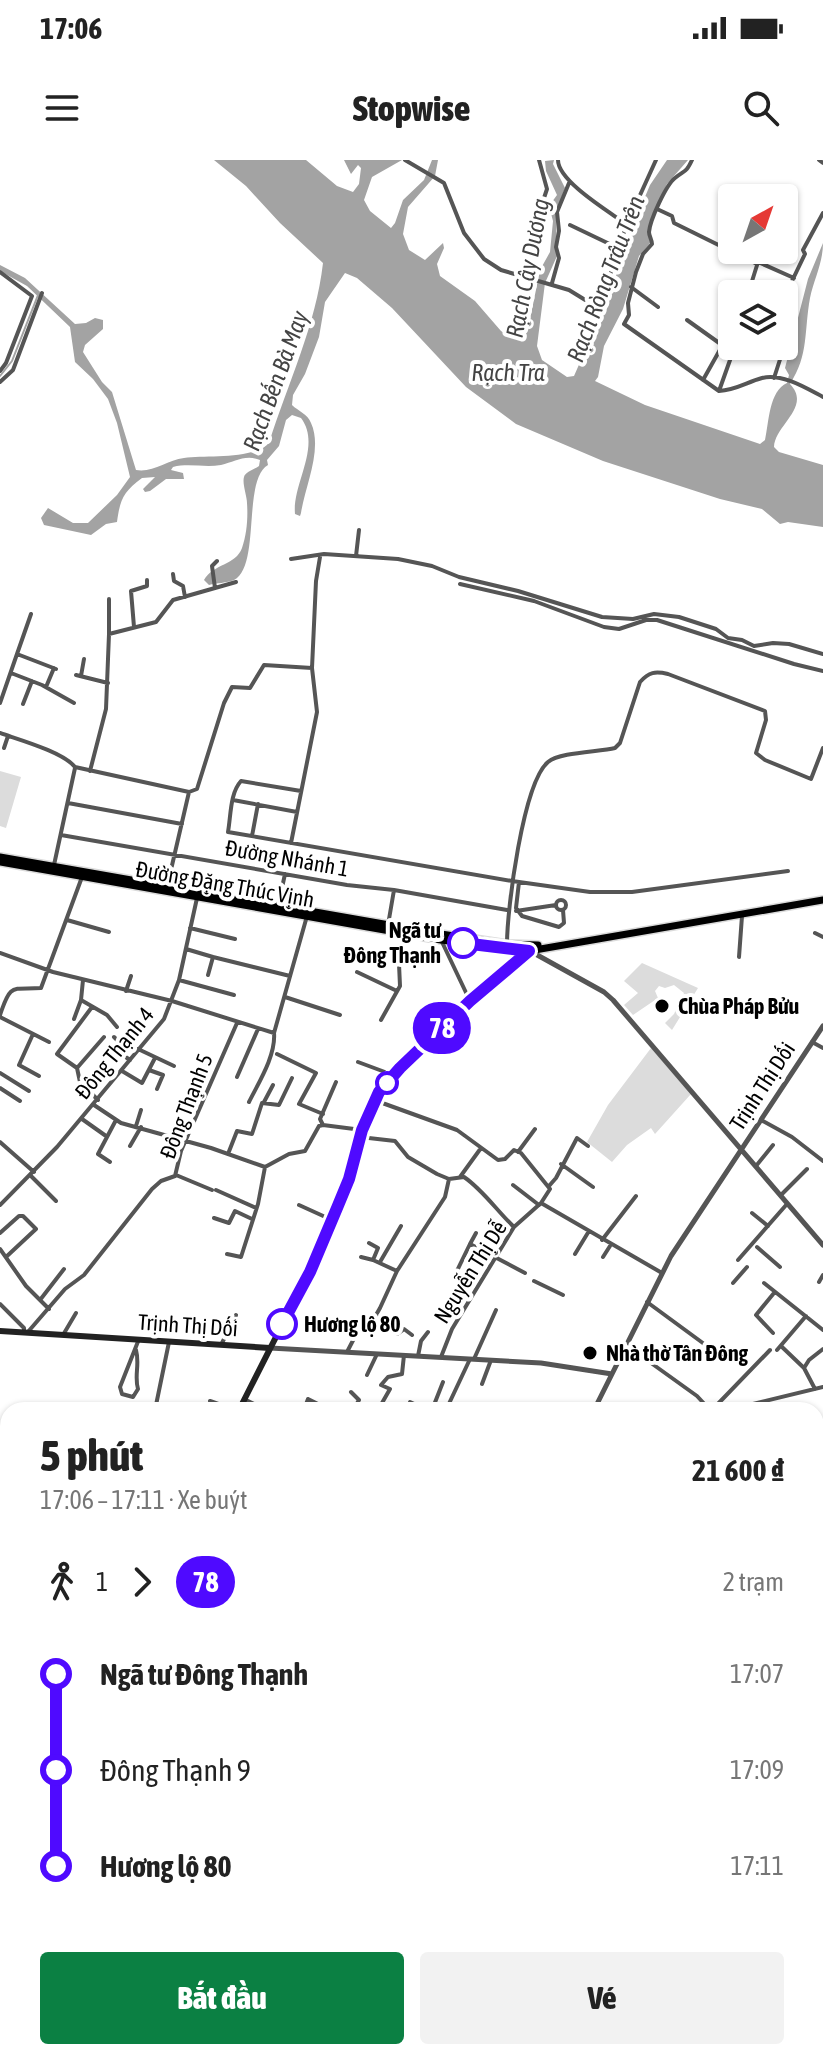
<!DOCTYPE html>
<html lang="vi">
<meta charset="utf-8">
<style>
:root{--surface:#fff;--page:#f2f2f2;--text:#222;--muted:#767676;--accent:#0b8043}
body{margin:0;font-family:"Asap Condensed",sans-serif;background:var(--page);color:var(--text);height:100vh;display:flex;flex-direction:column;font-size:30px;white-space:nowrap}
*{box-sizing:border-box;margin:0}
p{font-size:26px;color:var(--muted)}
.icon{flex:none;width:44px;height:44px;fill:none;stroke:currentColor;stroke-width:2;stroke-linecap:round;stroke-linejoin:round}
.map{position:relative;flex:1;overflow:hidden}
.panel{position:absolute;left:0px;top:1242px;width:824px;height:658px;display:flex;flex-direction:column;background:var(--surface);border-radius:24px 24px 0 0;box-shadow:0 2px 6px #0004}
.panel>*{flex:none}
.badge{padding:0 16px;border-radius:26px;font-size:28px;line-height:52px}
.needle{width:52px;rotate:40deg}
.buttons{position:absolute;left:718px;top:24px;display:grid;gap:16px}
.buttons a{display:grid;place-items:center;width:80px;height:80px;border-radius:8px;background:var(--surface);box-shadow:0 2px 6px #0004;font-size:40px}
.map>.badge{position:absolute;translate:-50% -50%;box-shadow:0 0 0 4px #fff}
.legs{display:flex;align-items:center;gap:12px;height:88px;padding:0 40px;font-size:26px}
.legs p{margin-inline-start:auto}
.headline{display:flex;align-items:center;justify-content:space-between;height:136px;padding:0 40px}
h1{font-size:44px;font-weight:800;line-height:60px}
.primary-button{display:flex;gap:16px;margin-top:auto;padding:16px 40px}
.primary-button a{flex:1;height:92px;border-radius:8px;background:var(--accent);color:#fff;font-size:32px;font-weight:800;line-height:92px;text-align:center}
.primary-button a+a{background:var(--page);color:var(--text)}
ul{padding:0 40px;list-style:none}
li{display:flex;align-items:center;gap:28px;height:96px;font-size:30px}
li i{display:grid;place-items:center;width:12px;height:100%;margin:0 10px;background:currentColor}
li i::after{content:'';width:20px;height:20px;margin:-10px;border:6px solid;border-radius:50%;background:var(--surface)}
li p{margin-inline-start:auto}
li:first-child i{background:linear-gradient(#0000 50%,currentColor 0)}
li:last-child i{background:linear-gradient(currentColor 50%,#0000 0)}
.status{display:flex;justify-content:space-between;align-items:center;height:56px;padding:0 40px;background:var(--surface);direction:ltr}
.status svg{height:22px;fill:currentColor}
header{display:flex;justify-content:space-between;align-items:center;height:104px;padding:0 40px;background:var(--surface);font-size:36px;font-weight:800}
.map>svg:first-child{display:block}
.green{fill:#dcdcdc}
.water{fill:#a3a3a3}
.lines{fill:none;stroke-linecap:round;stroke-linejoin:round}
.stream{stroke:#a3a3a3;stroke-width:2}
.primary-casing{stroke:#dbdbdb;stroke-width:10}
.minor{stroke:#555;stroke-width:4}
.tertiary{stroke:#555;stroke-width:5}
.secondary{stroke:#222;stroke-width:6}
.primary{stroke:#000;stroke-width:7}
.line-1-casing{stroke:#fff;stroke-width:18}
.line-1{stroke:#4f0aff;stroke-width:12}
.stop-1-dot{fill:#fff;stroke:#4f0aff;stroke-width:4}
.poi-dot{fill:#000;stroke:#fff;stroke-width:3}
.labels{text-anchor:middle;stroke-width:8;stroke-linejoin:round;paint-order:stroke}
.street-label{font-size:22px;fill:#000;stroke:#fff}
.stop-label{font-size:22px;font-weight:bold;fill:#000;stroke:#fff;text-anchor:end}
.poi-label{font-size:22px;font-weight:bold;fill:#000;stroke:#fff;text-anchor:start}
.water-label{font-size:24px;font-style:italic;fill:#444;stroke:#fff}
</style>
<div class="status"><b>17:06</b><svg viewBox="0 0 49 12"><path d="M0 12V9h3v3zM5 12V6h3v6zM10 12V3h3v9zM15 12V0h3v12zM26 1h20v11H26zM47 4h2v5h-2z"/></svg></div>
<header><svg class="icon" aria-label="menu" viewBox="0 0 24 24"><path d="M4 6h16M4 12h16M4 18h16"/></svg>Stopwise<svg class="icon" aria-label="search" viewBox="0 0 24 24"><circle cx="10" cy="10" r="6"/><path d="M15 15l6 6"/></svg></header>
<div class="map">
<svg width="823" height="1899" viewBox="0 0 823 1899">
<rect width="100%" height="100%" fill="#fff"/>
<path class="green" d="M0 611 21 617 6 668 0 666Z
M642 803 698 828 672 870 665 863 674 854 684 833 674 825 665 828 659 826 655 831 658 838 633 855 624 845 638 833 624 821Z
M651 888 691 934 655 974 651 968 627 985 612 1002 587 982 608 945Z"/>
<path class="water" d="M214 0H306L337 26 353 32 359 24 361 8 358 5 351 14 344 0H402L372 17 364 40 370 51 391 68 395 63 403 40 424 20 432 0H438L435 16 408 47 403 74 409 90 425 100 443 83 444 88 437 104 440 116 475 141 501 171 510 177H524L528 169 540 110 550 92 553 61 549 46 557 35 546 11 545 1 554 0 553 4 565 28 556 52 557 96 545 123 537 186 542 200 567 217 574 216 606 143 642 44 650 25 667 0H688L667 24 656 48 651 65V82L639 96 623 149 604 186 598 217 595 221 645 245 760 284 765 280C769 262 769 231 787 223L789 215 785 208 808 119 823 83C823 103 814 119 810 138 804 171 809 195 790 224 812 247 775 265 774 287L779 292 823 305V367L788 362 780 364 762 349 720 339 603 301 516 264 466 227 392 148 357 118 345 113 325 142 319 177 305 214 293 235 292 245C298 251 308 254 311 263 323 289 305 326 301 353L300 356 295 354C292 324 322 286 301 258L292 255 286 260 279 286 267 300 268 305C242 320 261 406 234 420 227 423 216 423 209 425L204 420C213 404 236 405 242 388 247 374 248 357 247 343 247 336 242 324 244 317 245 312 255 309 259 306L260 300C245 294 235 302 221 305 205 308 189 303 173 307L171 310 183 313 184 319H166L150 331 145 332 143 329 155 317 142 318C123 332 120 340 117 362L106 364 91 375 44 365 41 358 48 348 73 363H88L117 335 130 317 117 263 108 239 93 219 75 202 70 167 27 126 0 111V105L25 118 75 164 86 163 95 158 103 160V169L85 185 83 192 102 222 112 232 136 310C153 313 167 300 184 298 206 295 253 300 269 283 288 223 316 165 323 103L280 63 246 26Z"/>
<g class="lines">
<path class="stream" d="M0 216 12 201 38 135
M0 1481 8 1487
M275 1899 279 1892"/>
<g class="primary-casing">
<path id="primary" d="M0 697 441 774 507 784 538 785
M0 702 441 780 529 791 823 740"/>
</g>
<path class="minor" d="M405 0 444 23 464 73 484 99 501 110 569 130 595 146 603 137 626 66 656 0
M558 0C558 21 608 51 626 64
M692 0C686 13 685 10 675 18 666 25 650 60 649 72 649 76 652 80 652 84L643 94 636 112 628 143 629 155 624 164 719 231C736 230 747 222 762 218 782 213 806 228 823 237
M819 0 823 3
M657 49 672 56 674 63 757 104
M570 65 618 88
M0 112 32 136 6 203 0 211
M521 115 527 93 540 77 538 56 547 29 539 0
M552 123 559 98 556 87 559 71 557 52 569 23
M631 127 658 147
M748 134 758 102 794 118
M790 134 792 121 805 94 803 90 823 53
M687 160 722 185
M774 218 785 184
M703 220 726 179 731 163
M0 222 13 210 42 133
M719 231 735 186
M356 396 359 370
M291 399 324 394 398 399 432 406 459 417 518 431 602 457 633 459 654 454 679 457 716 469 728 478 742 480 754 486 773 483 789 484 823 494
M173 414 174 421 183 426 185 437
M460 424 534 441 604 467 619 469 646 460H657L794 504 823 511
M215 428 212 406 217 401
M134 467 131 431 147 426V420
M109 474V439
M17 494 31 454
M11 513 42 525 74 543
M76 515 108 523
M81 516 84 499
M46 527 54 508
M0 543 17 494 56 509
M23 544 32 521
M0 573C20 580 63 592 75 607L189 632 197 629 224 543 232 527 250 528 264 505 312 508
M4 588 8 576
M90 611 106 549 109 474 156 462 173 440 236 422
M301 631 241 621C230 633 231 655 228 672L512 721 590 732H632L788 711
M233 640 297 652
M68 643 182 664
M61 675 347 725 394 730 507 750
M252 676 258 644
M291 683 317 552 312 508 316 421 320 397
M54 705 75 608
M519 722 516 748 522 756 559 767 564 763 563 750
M167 727 189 632
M556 745a5 5 0 1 1 10 0a5 5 0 1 1-10 0Z
M278 746 285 714
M516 751 556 745
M67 760 109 772
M388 765 394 730
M190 768 235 779
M815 773 823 777
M442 782 470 841
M507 784C507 749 523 623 548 602 560 592 599 592 615 588L620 583 640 522C649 512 655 511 668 514L765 551 766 560 756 593 765 600 811 619 823 588
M186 789 213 797
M0 793 53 812 172 841 274 873 307 756
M739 797 742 756
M357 812 397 831
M208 815 213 797 290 816
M83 820 81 840 107 855 117 867
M179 820 234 835
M126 831 131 816
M285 837 340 855
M0 855C11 822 12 830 41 828L82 717
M0 857 49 882
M74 859 81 840
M381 860 400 826 399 804 405 773
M33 874 19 905 39 916
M114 877 117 880V891L130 900
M812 882 823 888
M138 889 174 906
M277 894 316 913 299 944 323 954
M358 902 393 915
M77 908 57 894 92 847
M149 910 163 915 157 929
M122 911 142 923 155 898
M0 913 29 931
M237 917 258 869
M0 928 20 941
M98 940 80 922 77 908 104 877
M374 940 457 970 498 1000 505 999 514 990 521 993 550 1029 541 1043 514 1067 452 1169 441 1197
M249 942C259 922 276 895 274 873
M264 942 273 925
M94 945 121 963 211 988 265 1007
M82 959 106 976
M761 960 792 977 823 1001
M323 965 320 959 336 922
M136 966 141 950
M360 977 395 981 408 997 437 1014 449 1019 464 1017C483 1030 497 1051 514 1067
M0 982 34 1012
M130 986 141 967
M518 992 535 969
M228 994 237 971 252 974 262 943 279 945 292 918
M110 1002 98 994 116 960
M561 1004 593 1027
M756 1006 773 985
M176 1015 212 1030
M31 1016 56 1041
M460 1017 481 988
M513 1025 539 1045
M549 1026 556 1018 577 978 588 986
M216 1030 256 1048
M782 1034 807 1009
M541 1043 662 1113
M0 1045 57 987 164 859 179 820 197 738
M299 1045 332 1060
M752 1053 768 1066
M214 1058 229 1063 235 1051 252 1059
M0 1073 19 1056H23L36 1069 6 1097
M602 1080 636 1036
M369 1083 378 1088 373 1100 397 1111
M470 1084 476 1073
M757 1087 780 1107
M0 1089 26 1126 49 1149
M227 1094 241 1097 258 1044 265 1007 289 994 305 991 319 966 323 965 362 970
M575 1094 589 1071
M361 1097 373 1100
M603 1097 610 1086
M738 1100 787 1044
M380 1102 401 1066
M453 1119 470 1084 525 1113
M534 1121 563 1135
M819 1122 823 1115
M733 1123 747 1107
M764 1123 823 1170
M40 1140 64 1109
M647 1142 726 1200
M0 1144 24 1168V1172
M376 1155 397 1174 404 1169 412 1175
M27 1173 65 1129 84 1115 152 1029 161 1021 175 1016 181 991 237 863
M773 1173 756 1155 774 1133
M63 1175 76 1153
M221 1185 236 1155
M626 1185 697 1236 710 1250
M781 1186 804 1208 815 1229
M136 1190C140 1204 134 1216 138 1229L133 1237 122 1234 120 1227 139 1179
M777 1190 806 1156
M347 1192 361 1165 376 1155 380 1148 397 1111 445 1037 449 1019
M418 1196 421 1181 428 1172
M474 1199 496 1150
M804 1208 809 1200 823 1189
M367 1215 377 1194
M482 1224 491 1200
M351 1232 359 1240 353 1250
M244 1239 266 1250
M210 1241 235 1250
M410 1242 427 1250
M760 1244 768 1250
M155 1250 169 1182
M304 1250 308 1239 324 1247
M378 1250 390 1229 381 1225 388 1217 402 1214 404 1195
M432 1250 443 1222
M446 1250 470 1199
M486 1250 489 1244
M712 1250 770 1190
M728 1250 823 1227
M816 1338 823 1330
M816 1360 823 1365
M818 1379 823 1380
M0 1472 8 1475
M816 1501 823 1492
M816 1516 823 1524
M816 1557 823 1552
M816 1600 823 1613
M816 1681 823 1674
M0 1699 8 1706
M0 1734 8 1739
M0 1775 8 1765
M0 1847H8
M0 1879 8 1882
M53 1892 63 1899
M728 1892 739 1899
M93 1899 94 1898
M110 1899 111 1892
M152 1899 154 1892
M215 1899 217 1892"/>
<path class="tertiary" d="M530 791 604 832 613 840 823 1085
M270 1188 541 1203 612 1214
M594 1250 671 1096 823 866"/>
<path class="secondary" d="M0 1171 270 1188
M239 1250 319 1092 349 1019 362 970 374 940 400 908 504 810 530 790
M0 1671 8 1661"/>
<use href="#primary" class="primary"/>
</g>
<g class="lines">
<g class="line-1-casing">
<path id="line-1" d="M282 1164 310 1112 337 1048 349 1019 362 970 379 932 400 908 470 841 529 791 463 783"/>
</g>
<use href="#line-1" class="line-1"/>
</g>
<g class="stop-1-dot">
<circle cx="463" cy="783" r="14"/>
<circle cx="387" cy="923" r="10"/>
<circle cx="282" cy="1164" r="14"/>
</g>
<g class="poi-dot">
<circle cx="662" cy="846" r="8"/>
<circle cx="590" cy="1193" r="8"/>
</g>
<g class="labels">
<g class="street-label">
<text transform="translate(287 698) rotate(10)" y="8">Đường Nhánh 1</text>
<text transform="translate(225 724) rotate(10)" y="8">Đường Đặng Thúc Vịnh</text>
<text transform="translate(114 893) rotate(-51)" y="8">Đông Thạnh 4</text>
<text transform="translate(762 926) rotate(-57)" y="8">Trịnh Thị Dối</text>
<text transform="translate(186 946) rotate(-69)" y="8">Đông Thạnh 5</text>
<text transform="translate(470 1112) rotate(-58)" y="8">Nguyễn Thị Dễ</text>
<text transform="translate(188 1165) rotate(4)" y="8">Trịnh Thị Dối</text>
</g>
<g class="stop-label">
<text x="441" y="778">Ngã tư<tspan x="441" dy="25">Đông Thạnh</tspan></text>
<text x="304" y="1172" text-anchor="start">Hương lộ 80</text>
</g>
<g class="poi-label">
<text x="678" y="854">Chùa Pháp Bửu</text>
<text x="606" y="1201">Nhà thờ Tân Đông</text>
</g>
<g class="water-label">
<text transform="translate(528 108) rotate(-79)" y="8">Rạch Cây Dương</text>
<text transform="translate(606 119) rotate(-69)" y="8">Rạch Ròng Trâu Trên</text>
<text x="508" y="221">Rạch Tra</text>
<text transform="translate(276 221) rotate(-70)" y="8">Rạch Bến Bà May</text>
</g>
</g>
</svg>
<div class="buttons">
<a><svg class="needle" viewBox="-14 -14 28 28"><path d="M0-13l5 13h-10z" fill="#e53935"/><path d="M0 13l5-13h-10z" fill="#767676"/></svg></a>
<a><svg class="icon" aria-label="layers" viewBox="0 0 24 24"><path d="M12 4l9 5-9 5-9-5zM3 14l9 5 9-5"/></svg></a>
</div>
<b class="badge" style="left:442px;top:868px;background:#4f0aff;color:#fff">78</b>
<section class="panel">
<div class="headline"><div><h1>5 phút</h1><p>17:06 – 17:11 · Xe buýt</p></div><b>21 600 ₫</b></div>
<div class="legs"><svg class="icon" aria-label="walk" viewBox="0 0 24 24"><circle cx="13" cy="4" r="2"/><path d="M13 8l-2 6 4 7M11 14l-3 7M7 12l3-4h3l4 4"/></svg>1<svg class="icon" aria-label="forward" viewBox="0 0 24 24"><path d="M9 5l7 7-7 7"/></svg><b class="badge" style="background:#4f0aff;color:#fff">78</b><p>2 trạm</p></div>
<ul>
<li><i style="color:#4f0aff"></i><b>Ngã tư Đông Thạnh</b><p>17:07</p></li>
<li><i style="color:#4f0aff"></i><span>Đông Thạnh 9</span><p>17:09</p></li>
<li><i style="color:#4f0aff"></i><b>Hương lộ 80</b><p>17:11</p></li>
</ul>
<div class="primary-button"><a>Bắt đầu</a><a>Vé</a></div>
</section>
</div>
